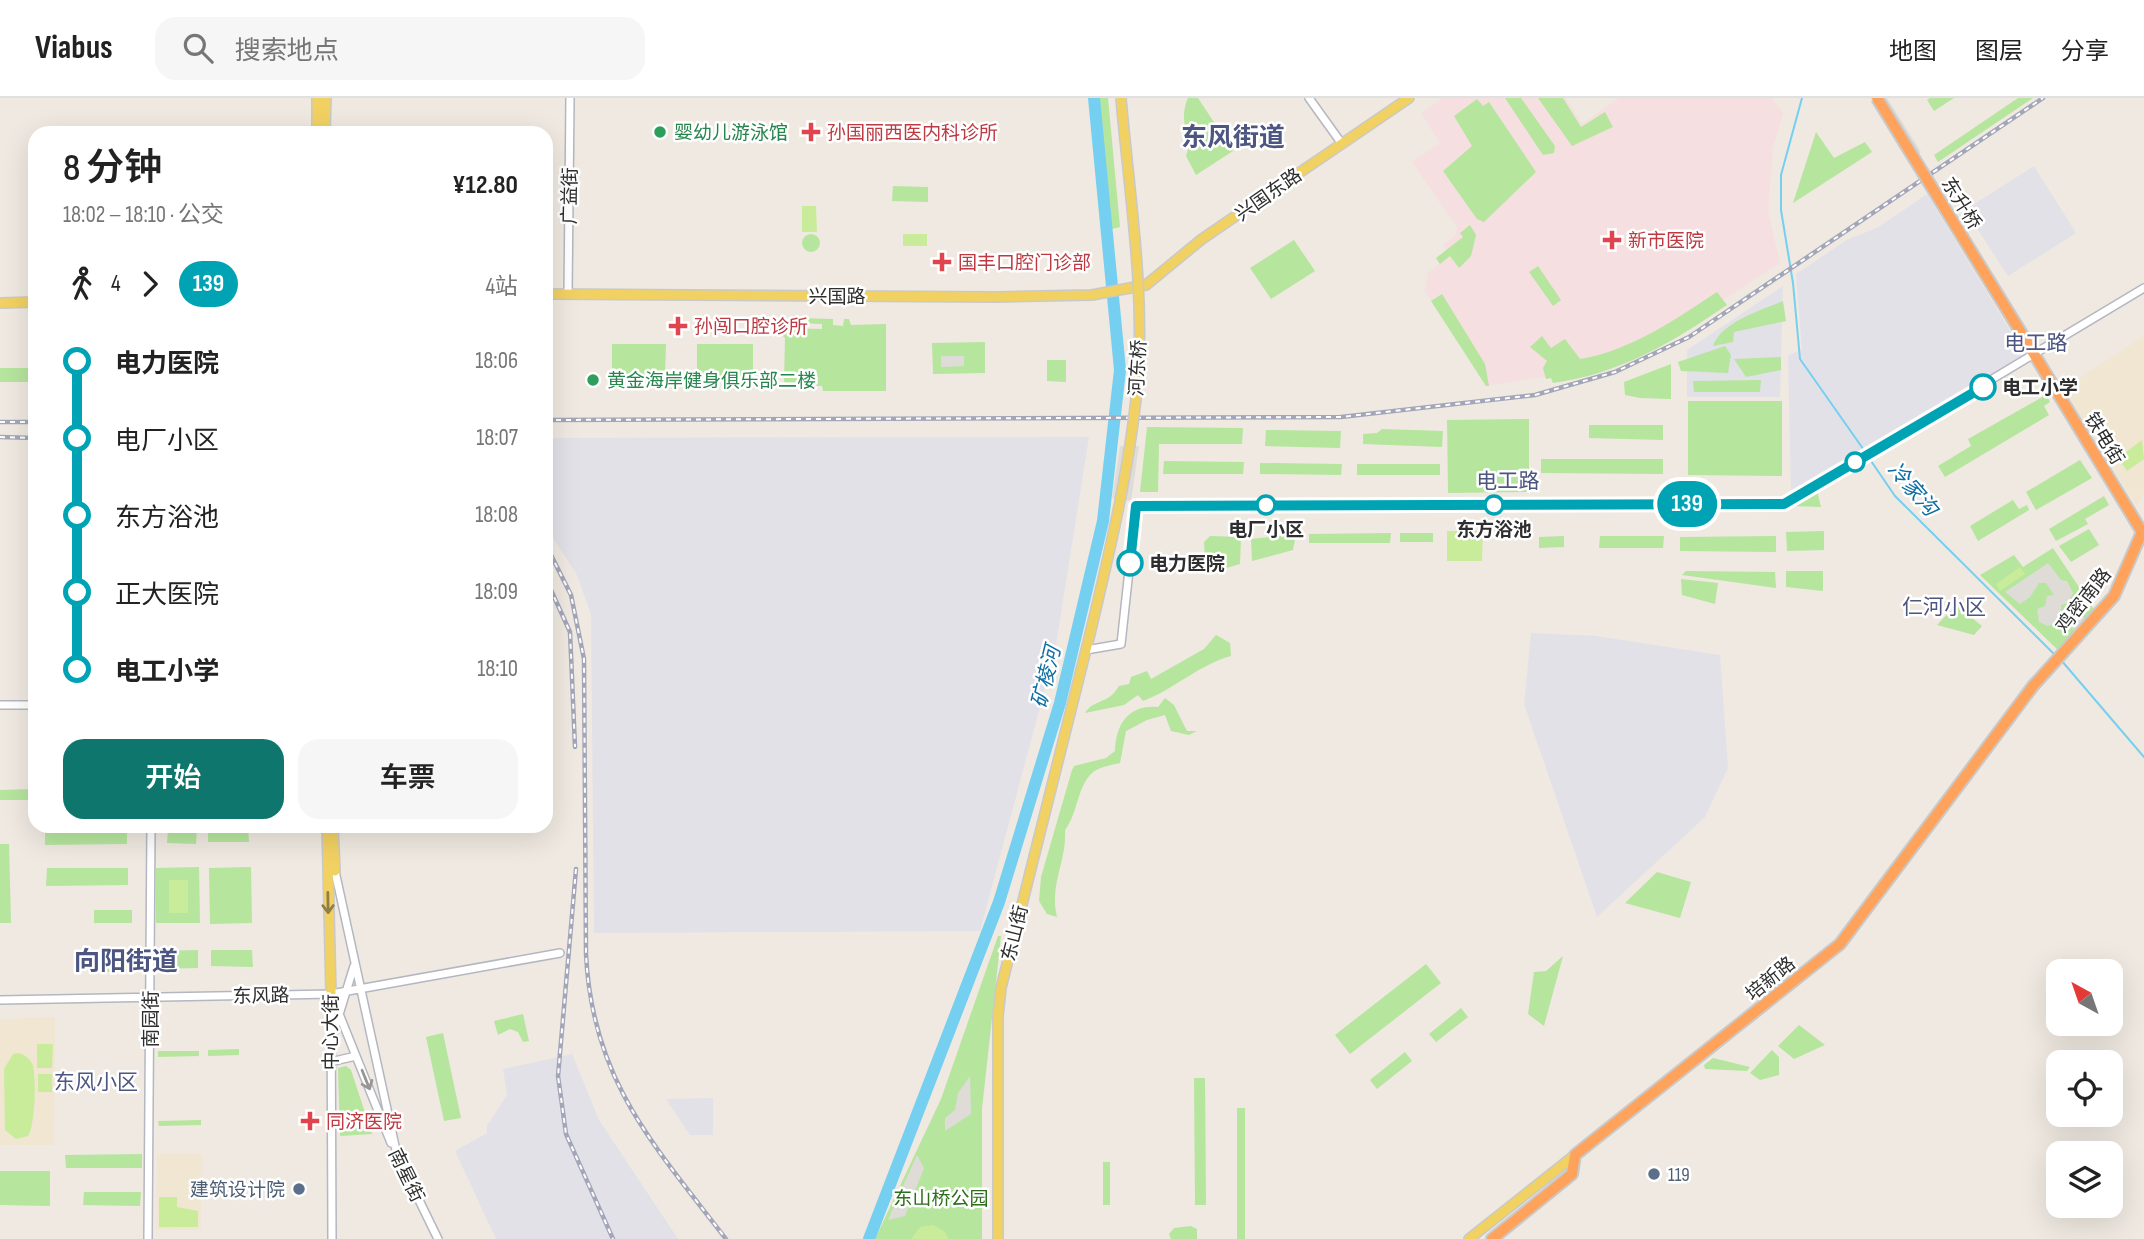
<!DOCTYPE html>
<html lang="zh">
<meta charset="utf-8">
<style>
:root{--surface:#fff;--page:#f6f6f6;--text:#222;--muted:#767676;--line:#e0e0e0;--accent:#0f766e}
body{margin:0;font-family:"Sofia Sans Condensed","Noto Sans SC",sans-serif;background:var(--page);color:var(--text);height:100vh;display:flex;flex-direction:column;font-size:26px;white-space:nowrap}
*{box-sizing:border-box;margin:0}
p{font-size:23px;color:var(--muted)}
.icon{flex:none;width:38px;height:38px;fill:none;stroke:currentColor;stroke-width:2;stroke-linecap:round;stroke-linejoin:round}
.map{position:relative;flex:1;overflow:hidden}
.drawer{position:absolute;left:28px;top:28px;width:525px;height:707px;display:flex;flex-direction:column;background:var(--surface);border-radius:21px;box-shadow:0 7px 28px #0002}
.drawer>*{flex:none}
.badge{padding:0 14px;border-radius:23px;font-size:24px;line-height:46px}
.needle{width:46px;rotate:320deg}
.controls{position:absolute;left:2046px;top:861px;display:grid;gap:14px}
.controls a{display:grid;place-items:center;width:77px;height:77px;border-radius:14px;background:var(--surface);box-shadow:0 7px 28px #0002;font-size:35px}
.map>.badge{position:absolute;translate:-50% -50%;box-shadow:0 0 0 4px #fff}
.legs{display:flex;align-items:center;gap:10px;height:77px;padding:0 35px;font-size:23px}
.legs p{margin-inline-start:auto}
.headline{display:flex;align-items:center;justify-content:space-between;height:119px;padding:0 35px}
h1{font-size:38px;font-weight:600;line-height:52px}
.button{display:flex;gap:14px;margin-top:auto;padding:14px 35px}
.button a{flex:1;height:80px;border-radius:21px;background:var(--accent);color:#fff;font-size:28px;font-weight:600;line-height:80px;text-align:center}
.button a+a{background:var(--page);color:var(--text)}
ul{padding:0 35px;list-style:none}
li{display:flex;align-items:center;gap:24px;height:77px;font-size:26px}
li i{display:grid;place-items:center;width:10px;height:100%;margin:0 9px;background:currentColor}
li i::after{content:'';width:18px;height:18px;margin:-9px;border:5px solid;border-radius:50%;background:var(--surface)}
li p{margin-inline-start:auto}
li:first-child i{background:linear-gradient(#0000 50%,currentColor 0)}
li:last-child i{background:linear-gradient(currentColor 50%,#0000 0)}
header{display:flex;align-items:center;gap:42px;box-sizing:border-box;height:98px;padding:0 35px;background:var(--surface);border-bottom:2px solid var(--line)}
header strong{font-size:33px}
nav{display:flex;gap:38px;margin-inline-start:auto;font-size:24px}
.search{width:490px;height:63px;background:var(--page);display:flex;align-items:center;gap:18px;box-sizing:border-box;padding:0 24px;border-radius:21px;color:var(--muted);font-size:26px}
.map>svg:first-child{display:block}
.industrial{fill:#e3e1e8}
.education{fill:#f0e6d1}
.medical{fill:#f5dfe0}
.green{fill:#b6e59e}
.pitch{fill:#c9ec9a}
.plaza{fill:#dfdcd8}
.lines{fill:none;stroke-linecap:round;stroke-linejoin:round}
.stream{stroke:#75cff0;stroke-width:2}
.river{stroke:#75cff0;stroke-width:12}
.minor-casing{stroke:#b4b7c1;stroke-width:10}
.major-casing{stroke:#c9c9c9;stroke-width:12}
.highway-casing{stroke:#c9c9c9;stroke-width:14}
.minor{stroke:#fff;stroke-width:7}
.major{stroke:#f2d163;stroke-width:9}
.highway{stroke:#ffa35c;stroke-width:10}
.rail-casing{stroke:#a3a6b8;stroke-width:4.5}
.rail{stroke:#fff;stroke-width:2;stroke-dasharray:5;stroke-linecap:butt}
.major-bridge-casing{stroke:#c9c9c9;stroke-width:12;stroke-linecap:butt}
.highway-bridge-casing{stroke:#c9c9c9;stroke-width:14;stroke-linecap:butt}
.major-bridge{stroke:#f2d163;stroke-width:9}
.highway-bridge{stroke:#ffa35c;stroke-width:10}
.oneway{stroke:#908048}
.oneway2{stroke:#969696}
.line-1-casing{stroke:#fff;stroke-width:16}
.line-1{stroke:#00a3b4;stroke-width:10}
.leisure-dot{fill:#2e9e5b;stroke:#fff;stroke-width:2.5}
.health-dot{fill:#e0444e;stroke:#fff;stroke-width:2.5}
.stop-1-dot{fill:#fff;stroke:#00a3b4;stroke-width:3.5}
.service-dot{fill:#5c6f8a;stroke:#fff;stroke-width:2.5}
.labels{text-anchor:middle;stroke-width:5;stroke-linejoin:round;paint-order:stroke}
.leisure-label{font-size:19px;fill:#27864d;stroke:#fff;text-anchor:start}
.health-label{font-size:19px;fill:#be3a42;stroke:#fff;text-anchor:start}
.street-label{font-size:19px;fill:#2e2e2e;stroke:#fff}
.stop-label{font-size:19px;font-weight:bold;fill:#2e2e2e;stroke:#fff;text-anchor:start}
.service-label{font-size:19px;fill:#4e5e75;stroke:#fff;text-anchor:start}
.park-label{font-size:19px;fill:#2c6e1b;stroke:#fff}
.neighbourhood-label{font-size:21px;fill:#4d5680;stroke:#fff}
.water-label{font-size:21px;font-style:italic;fill:#0d6fa3;stroke:#fff}
.district-label{font-size:26px;font-weight:bold;fill:#4d5680;stroke:#fff}
</style>
<header>
<strong>Viabus</strong>
<div class="search"><svg class="icon" aria-label="search" viewBox="0 0 24 24"><circle cx="10" cy="10" r="6"/><path d="M15 15l6 6"/></svg>搜索地点</div>
<nav><a>地图</a><a>图层</a><a>分享</a></nav>
</header>
<div class="map">
<svg width="2144" height="1141" viewBox="0 0 2144 1141">
<rect width="100%" height="100%" fill="#efe9e1"/>
<path class="industrial" d="M2034 68 2076 135 2008 178 1965 112Z
M1927 96 2025 257 1791 393 1788 257 1802 252 1796 176 1848 141 1877 130Z
M1783 188 1780 299H1687V252Z
M1089 339 1055 553 980 833 594 835 591 516 576 475 546 430 548 340Z
M1531 535 1596 538 1720 557 1728 670 1705 719 1597 819 1524 606Z
M572 956 599 1022 678 1141H496L455 1053 487 1035V1028L507 997 503 971Z
M713 1000V1037H690L666 1001Z"/>
<path class="education" d="M2144 238V395L2137 409 2063 291Z
M55 919 54 1047H0V921Z
M157 1056H202L201 1132 156 1131Z"/>
<path class="medical" d="M1443 0H1566L1582 26 1619 0H1771L1783 15 1773 51 1768 113 1780 165 1680 230 1613 258 1542 279 1486 288 1425 193 1428 175 1439 166 1436 160 1446 153 1443 147 1456 137 1457 129 1412 64 1440 45 1421 15Z"/>
<path class="green" d="M1099 0H1108L1120 129 1112 131Z
M1188 0H1198L1233 53 1196 77 1186 58 1190 45C1184 30 1181 15 1188 0Z
M1505 0H1521L1555 48 1554 55 1543 57Z
M1538 0H1563L1581 29 1605 14 1613 29 1572 48Z
M1930 0H1954L1934 13 1927 2Z
M2018 0H2033L1938 64 1934 57Z
M1477 1 1483 8 1489 4 1536 74 1484 124 1477 121 1443 73 1472 48 1454 18Z
M1816 34 1834 60 1865 44 1872 54 1793 105Z
M893 88 928 89V104L892 103Z
M1470 127 1476 137 1471 158 1459 170 1450 158 1440 166 1436 160 1463 139 1460 135Z
M802 145a9 9 0 1 1 18 0a9 9 0 1 1-18 0Z
M1294 142 1315 173 1271 201 1250 170Z
M1538 168 1561 202 1553 208 1529 174Z
M1717 194 1727 207C1673 244 1620 276 1553 285L1551 280 1546 281 1543 270 1547 263 1530 249 1542 238 1551 250 1565 241 1580 261C1630 253 1676 221 1717 194Z
M1442 196 1485 266 1489 288H1486L1431 203Z
M1783 203 1786 223 1734 234 1733 244 1713 248C1721 224 1762 212 1783 203Z
M798 220 833 221V227L843 228 844 221H849L851 227 886 226V293H823L822 288H787L784 283 785 240 781 236 782 230 822 231V226L792 225 789 222Z
M985 244V275L933 276 932 245Z
M612 246H666L665 278H612Z
M697 246H753V279H697Z
M1725 248 1731 257 1728 275 1681 273 1678 264Z
M1781 259V272L1746 279 1734 261Z
M1047 262H1066V284L1047 283Z
M1671 266V301L1640 300 1625 297 1624 284Z
M0 270H35V284H0Z
M1761 282 1760 294H1694L1693 283Z
M2046 297 2050 304 2044 308 2049 317 1945 379 1938 368 1971 348 1968 341Z
M1688 303H1782V378L1688 377Z
M1529 321V394L1448 395 1447 322Z
M1589 327H1663V342L1589 340Z
M1147 329 1243 330 1242 346H1159L1158 394H1140Z
M1382 331 1443 333 1442 349 1363 346V336L1377 335Z
M1266 332 1341 333 1340 350 1265 348Z
M1541 361H1663V376L1541 375Z
M2080 362 2092 380 2036 412 2026 394Z
M1164 363 1244 364 1243 376H1163Z
M1260 365 1342 366 1341 377 1260 376Z
M1357 366H1440V377H1357Z
M1817 393 1821 409 1791 408Z
M2104 398 2109 407 2085 421 2088 426 2056 443 2049 431Z
M2013 402 2019 411 2027 407 2029 412 1978 443 1970 428Z
M2089 431 2099 447 2071 464 2059 448Z
M1824 433V452L1787 453 1786 434Z
M1391 435 1390 445H1309V436Z
M1400 435H1433V444H1400Z
M1296 436 1293 452 1252 463 1251 441Z
M1210 438 1241 439 1240 466 1206 476 1204 444Z
M1564 438V449L1539 450V439Z
M1600 438H1664L1663 450H1599Z
M1776 438V454L1680 453V439Z
M2053 450 2095 513 2059 553 1980 477 2014 457 2023 469Z
M1686 473 1775 474 1776 490 1682 477Z
M1786 473H1823V493L1786 489Z
M1681 481 1718 485 1715 506 1682 497Z
M1956 507 1982 528 1974 537 1937 527Z
M1216 537 1230 545 1231 558C1198 567 1175 591 1143 603L1138 597 1124 607 1085 615C1095 600 1108 607 1119 588L1129 586 1131 579 1147 573 1151 581 1204 551Z
M1165 600 1174 607 1187 633H1197L1189 637 1171 633 1165 617 1147 622 1126 633 1120 665C1112 667 1098 669 1092 675 1077 689 1078 715 1065 732 1067 764 1049 786 1057 819L1047 816 1039 803 1041 779 1072 672 1074 668 1106 660 1115 653C1116 626 1128 607 1158 609Z
M34 691V702H0V692Z
M197 729 196 746 167 745 168 730Z
M208 729H248L249 744H208Z
M127 732V746L45 747V733Z
M0 746H9L11 825H0Z
M199 769 200 825H156V770Z
M251 769 252 825 210 826 209 770Z
M47 770H128V787L46 788Z
M1657 774 1691 784 1680 820 1625 805Z
M94 812H132V825H94Z
M998 838H1001L982 1011V1141H875L941 1001Z
M105 852H128V874H104Z
M198 852V870L158 871V853Z
M211 852H252L253 869 211 868Z
M1563 858 1544 928 1528 916 1534 874 1546 873Z
M1426 866 1441 885 1350 956 1335 937Z
M1461 910 1468 919 1436 944 1429 936Z
M523 916 529 943 523 944 518 934 510 931 498 937 494 923Z
M1799 927 1825 947 1794 961 1778 948Z
M443 935 461 1020 444 1023 426 939Z
M239 951V957L208 958V952Z
M1772 952 1779 959V977L1760 982 1750 975Z
M158 953H199V958L158 959Z
M1405 954 1412 963 1377 991 1370 982Z
M1713 960 1750 969 1747 973 1705 971 1704 967Z
M346 968 351 972 372 1036 340 1038 338 970Z
M1194 980H1205L1206 1107H1195Z
M1237 1010H1245V1141H1237Z
M201 1022V1027L159 1028 158 1023Z
M142 1056V1070H66L65 1057Z
M1103 1064H1110V1107H1103Z
M0 1073H50V1108L0 1107Z
M84 1094H141L140 1108 83 1107Z
M1191 1128 1197 1131V1141H1171L1169 1136 1174 1130Z"/>
<path class="pitch" d="M802 108H816L817 134H802Z
M903 136H927V148H903Z
M2142 342 2144 361 2127 373 2118 360Z
M1447 433H1483L1482 463H1447Z
M2020 469 2025 476 2000 493 1996 486Z
M169 782H188V815H169Z
M37 946H53L52 970H37Z
M19 955C25 957 29 960 32 965 37 976 35 1029 28 1038L16 1041 5 1032 4 971 13 956Z
M38 976H52V994H38Z
M159 1099H177V1109L198 1113V1129H159Z
M933 1127 944 1133 949 1141H911L920 1129Z"/>
<path class="plaza" d="M1870 0H1887L1921 54 1909 61Z
M941 258H964V268L941 269Z
M1120 348H1139L1131 403 1112 400Z
M2048 465 2061 482 2067 483 2073 495 2068 505 2061 507V513L2071 519 2076 513 2087 522 2077 534 2062 522 2048 528 2039 524 2037 511 2045 508 2047 498 2054 497 2046 485H2039L2030 499 2020 506 2005 494Z
M970 978 971 1016 945 1033V1020L955 1012 958 995Z
M917 1057 924 1070 905 1118 888 1122Z"/>
<g class="lines">
<path class="stream" d="M1802 0 1781 77V112L1793 185 1800 261 1866 355
M1869 360 1895 398 2054 556
M2061 562 2144 659"/>
<path class="river" d="M869 1141 999 804 1060 605 1103 423 1120 272 1094 0"/>
<g class="minor-casing">
<path id="minor" d="M1309 0 1342 46
M568 196 570 0
M1086 552 1121 546 1136 408 1784 406 2144 190
M0 607H35
M335 773 397 1057
M331 896 391 1045
M331 900 332 1141
M0 902 331 896 560 855
M333 936 354 868
M330 964 356 958
M396 1055 438 1141
M148 1140 151 728"/>
</g>
<g class="major-casing">
<path id="major" d="M317 0V35
M325 35 326 0
M546 196 998 199 1092 197 1146 187 1202 141 1409 0
M0 205 35 204
M327 728 331 896
M333 728 335 773
M998 1141V918L1001 890 1090 536
M1469 1141 1575 1057"/>
</g>
<g class="highway-casing">
<path id="highway" d="M1492 1141 1572 1076 1575 1057 1840 846 2033 588 2114 498 2142 434 2017 228"/>
</g>
<use href="#minor" class="minor"/>
<use href="#major" class="major"/>
<use href="#highway" class="highway"/>
<g class="rail-casing">
<path id="rail" d="M546 322 1341 319 1535 297 1615 274 1689 239 2043 0
M0 324H35
M0 339 35 340
M546 447 571 497 584 561 586 856C592 982 653 1046 726 1141
M546 481 570 534 575 649
M576 771 558 978 566 1036 613 1141"/>
</g>
<use href="#rail" class="rail"/>
<g class="major-bridge-casing">
<path id="major-bridge" d="M1090 536C1109 456 1129 374 1137 291 1146 197 1129 94 1121 0"/>
</g>
<g class="highway-bridge-casing">
<path id="highway-bridge" d="M1877 0 2017 228"/>
</g>
<use href="#major-bridge" class="major-bridge"/>
<use href="#highway-bridge" class="highway-bridge"/>
</g>
<defs><path id="oneway-shaft" d="M-6 0H5M1.5-3L5.5 0L1.5 3" fill="none" stroke-width="1.6" stroke-linecap="round" stroke-linejoin="round" transform="scale(1.75)"/></defs>
<use class="oneway" href="#oneway-shaft" transform="translate(328 805) rotate(89)"/>
<use class="oneway2" href="#oneway-shaft" transform="translate(366 982) rotate(68)"/>
<g class="lines">
<g class="line-1-casing">
<path id="line-1" d="M1130 465 1136 408 1784 406 1983 289"/>
</g>
<use href="#line-1" class="line-1"/>
</g>
<g class="leisure-dot">
<circle cx="660" cy="34" r="7"/>
<circle cx="593" cy="282" r="7"/>
</g>
<g class="health-dot">
<path d="M807.5 23.5h7v7h7v7h-7v7h-7v-7h-7v-7h7z"/>
<path d="M1608.5 131.5h7v7h7v7h-7v7h-7v-7h-7v-7h7z"/>
<path d="M938.5 153.5h7v7h7v7h-7v7h-7v-7h-7v-7h7z"/>
<path d="M674.5 217.5h7v7h7v7h-7v7h-7v-7h-7v-7h7z"/>
<path d="M306.5 1012.5h7v7h7v7h-7v7h-7v-7h-7v-7h7z"/>
</g>
<g class="stop-1-dot">
<circle cx="1983" cy="289" r="12"/>
<circle cx="1855" cy="364" r="9"/>
<circle cx="1266" cy="407" r="9"/>
<circle cx="1494" cy="407" r="9"/>
<circle cx="1130" cy="465" r="12"/>
</g>
<g class="service-dot">
<circle cx="1654" cy="1076" r="7"/>
<circle cx="299" cy="1091" r="7"/>
</g>
<g class="labels">
<g class="leisure-label">
<text x="674" y="41">婴幼儿游泳馆</text>
<text x="607" y="289">黄金海岸健身俱乐部二楼</text>
</g>
<g class="health-label">
<text x="827" y="41">孙国丽西医内科诊所</text>
<text x="1628" y="149">新市医院</text>
<text x="958" y="171">国丰口腔门诊部</text>
<text x="694" y="235">孙闯口腔诊所</text>
<text x="326" y="1030">同济医院</text>
</g>
<g class="street-label">
<text transform="translate(1268 96) rotate(-35)" y="7">兴国东路</text>
<text transform="translate(569 98) rotate(-89)" y="7">广益街</text>
<text transform="translate(1962 105) rotate(58)" y="7">东升桥</text>
<text x="837" y="205">兴国路</text>
<text transform="translate(1137 270) rotate(-87)" y="7">河东桥</text>
<text transform="translate(2105 340) rotate(59)" y="7">铁电街</text>
<text transform="translate(2083 502) rotate(-52)" y="7">鸡密南路</text>
<text transform="translate(1014 835) rotate(-76)" y="7">东山街</text>
<text transform="translate(1770 880) rotate(-39)" y="7">培新路</text>
<text transform="translate(261 897) rotate(-1)" y="7">东风路</text>
<text transform="translate(150 921) rotate(-90)" y="7">南园街</text>
<text transform="translate(330 934) rotate(-90)" y="7">中心大街</text>
<text transform="translate(407 1077) rotate(64)" y="7">南星街</text>
</g>
<g class="stop-label">
<text x="2002" y="296">电工小学</text>
<text x="1266" y="438" text-anchor="middle">电厂小区</text>
<text x="1494" y="438" text-anchor="middle">东方浴池</text>
<text x="1149" y="472">电力医院</text>
</g>
<g class="service-label">
<text x="1668" y="1083">119</text>
<text x="285" y="1098" text-anchor="end">建筑设计院</text>
</g>
<g class="park-label">
<text x="941" y="1107">东山桥公园</text>
</g>
<g class="neighbourhood-label">
<text x="2036" y="252">电工路</text>
<text x="1508" y="390">电工路</text>
<text x="1944" y="516">仁河小区</text>
<text x="96" y="991">东风小区</text>
</g>
<g class="water-label">
<text transform="translate(1913 391) rotate(49)" y="7">冷家沟</text>
<text transform="translate(1046 579) rotate(-76)" y="7">矿棱河</text>
</g>
<g class="district-label">
<text x="1233" y="48">东风街道</text>
<text x="126" y="872">向阳街道</text>
</g>
</g>
</svg>
<div class="controls">
<a><svg class="needle" viewBox="-14 -14 28 28"><path d="M0-13l5 13h-10z" fill="#e53935"/><path d="M0 13l5-13h-10z" fill="#767676"/></svg></a>
<a><svg class="icon" aria-label="locate" viewBox="0 0 24 24"><circle cx="12" cy="12" r="6"/><path d="M12 2v4M12 18v4M2 12h4M18 12h4"/></svg></a>
<a><svg class="icon" aria-label="layers" viewBox="0 0 24 24"><path d="M12 4l9 5-9 5-9-5zM3 14l9 5 9-5"/></svg></a>
</div>
<b class="badge" style="left:1687px;top:406px;background:#00a3b4;color:#fff">139</b>
<section class="drawer">
<div class="headline"><div><h1>8 分钟</h1><p>18:02 – 18:10 · 公交</p></div><b>¥12.80</b></div>
<div class="legs"><svg class="icon" aria-label="walk" viewBox="0 0 24 24"><circle cx="13" cy="4" r="2"/><path d="M13 8l-2 6 4 7M11 14l-3 7M7 12l3-4h3l4 4"/></svg>4<svg class="icon" aria-label="forward" viewBox="0 0 24 24"><path d="M9 5l7 7-7 7"/></svg><b class="badge" style="background:#00a3b4;color:#fff">139</b><p>4站</p></div>
<ul>
<li><i style="color:#00a3b4"></i><b>电力医院</b><p>18:06</p></li>
<li><i style="color:#00a3b4"></i><span>电厂小区</span><p>18:07</p></li>
<li><i style="color:#00a3b4"></i><span>东方浴池</span><p>18:08</p></li>
<li><i style="color:#00a3b4"></i><span>正大医院</span><p>18:09</p></li>
<li><i style="color:#00a3b4"></i><b>电工小学</b><p>18:10</p></li>
</ul>
<div class="button"><a>开始</a><a>车票</a></div>
</section>
</div>
